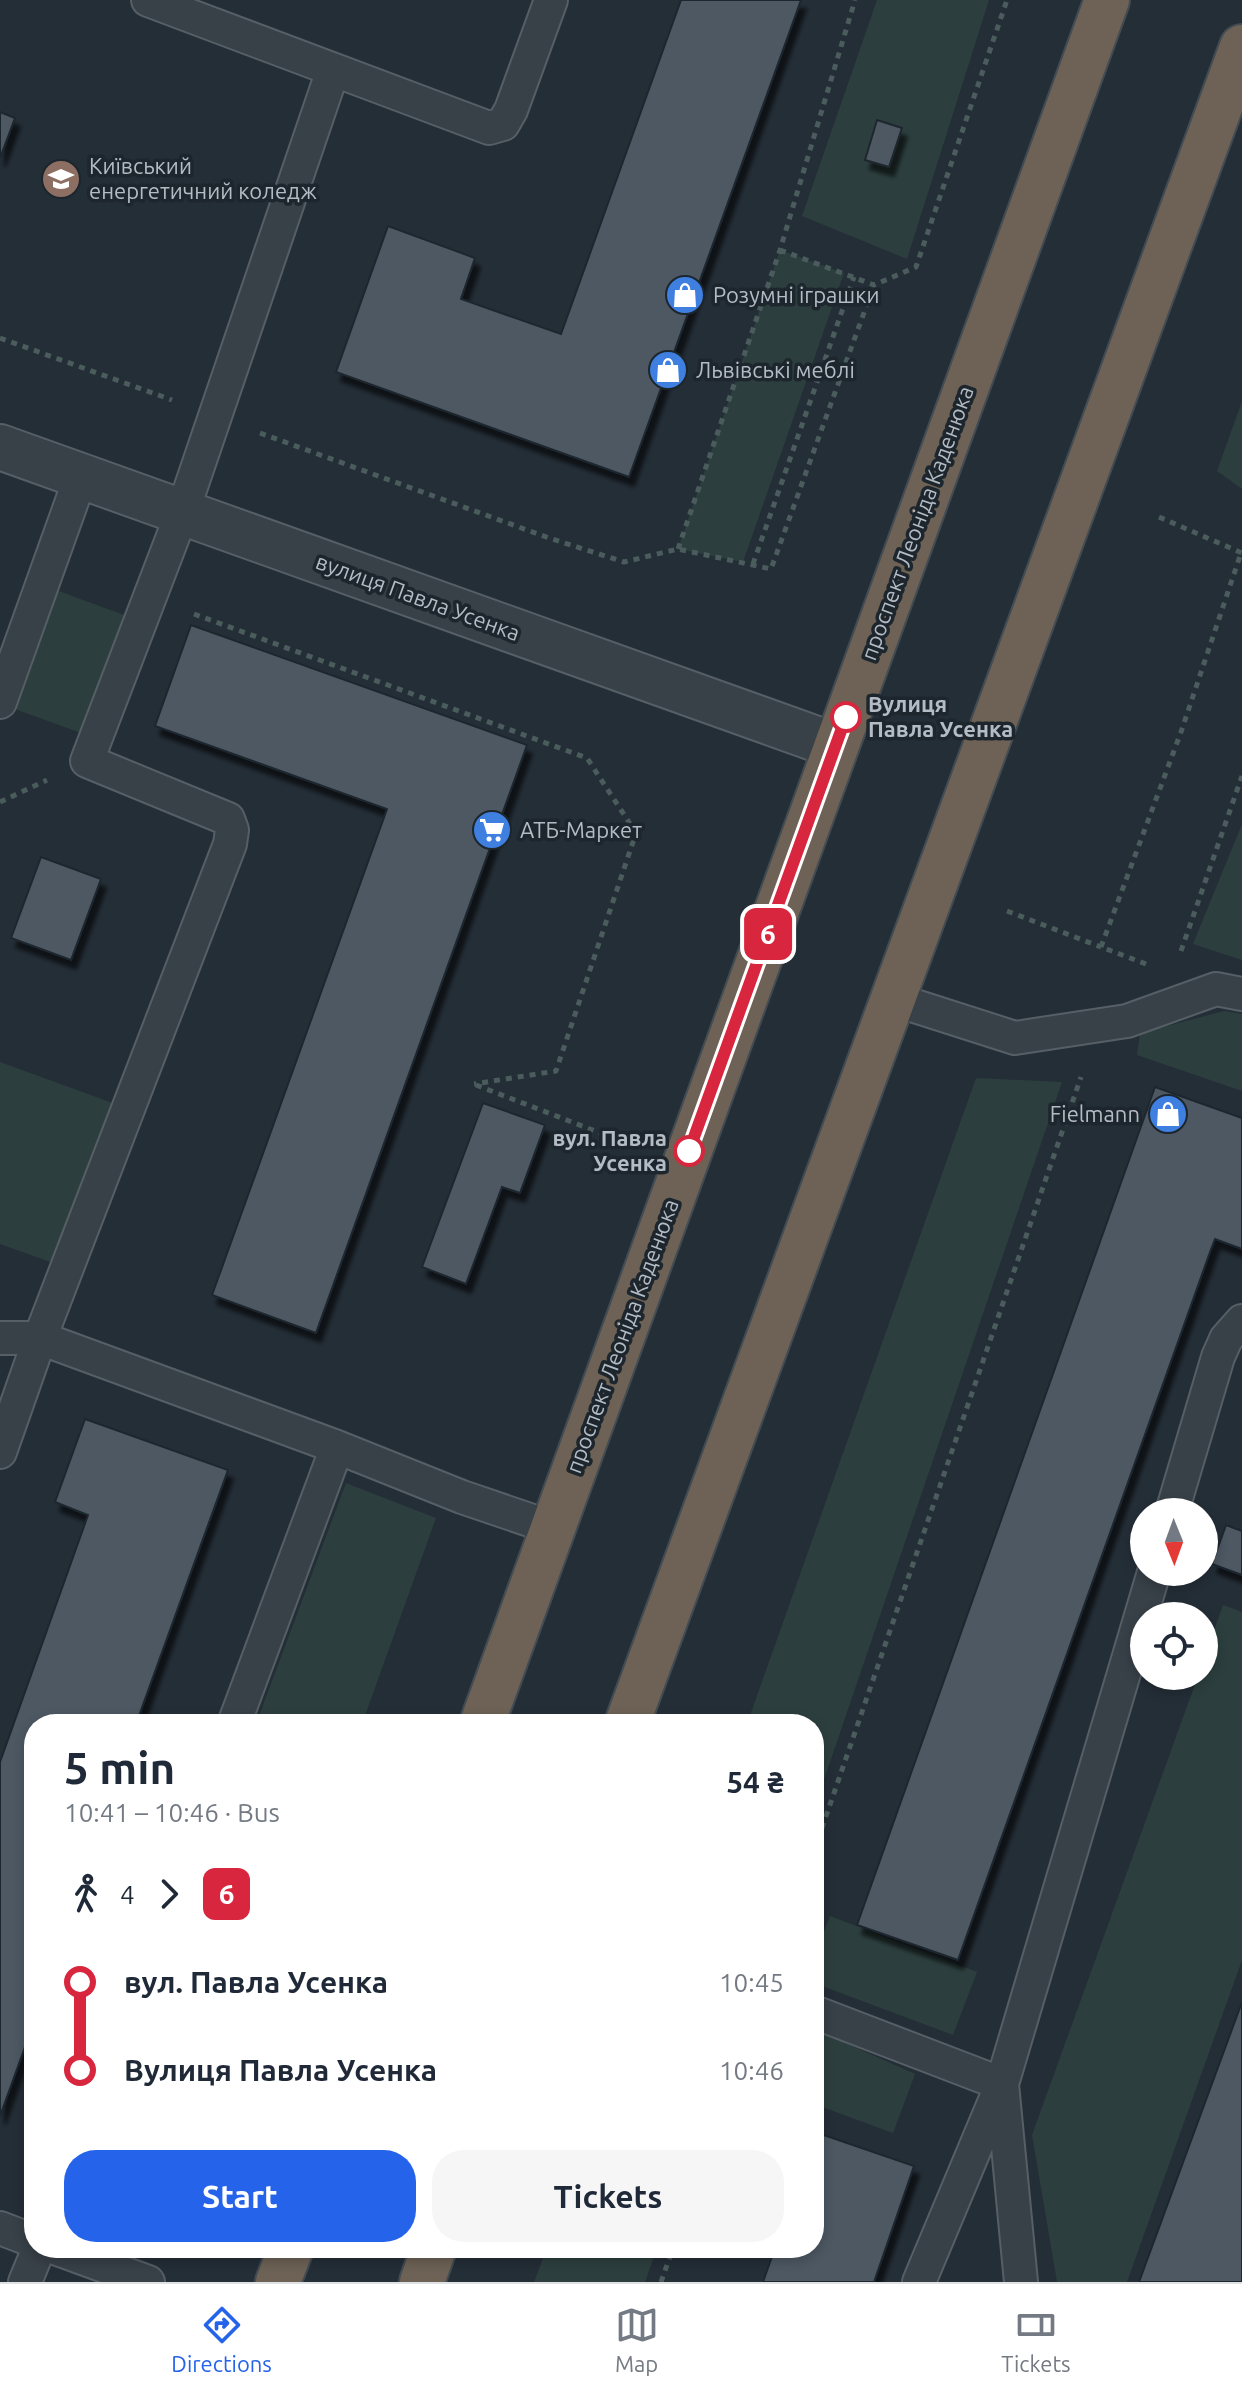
<!DOCTYPE html>
<meta charset="utf-8">
<style>
:root{--surface:#fff;--page:#f6f6f7;--text:#1f2937;--muted:#747a83;--line:#e0e1e3;--accent:#2563eb}
body{margin:0;font-family:Ubuntu,sans-serif;background:var(--page);color:var(--text);height:100vh;display:flex;flex-direction:column;font-size:30px;white-space:nowrap}
*{box-sizing:border-box;margin:0}
p{font-size:26px;color:var(--muted)}
.icon{flex:none;width:44px;height:44px;fill:none;stroke:currentColor;stroke-width:2;stroke-linecap:round;stroke-linejoin:round}
.map{position:relative;flex:1;overflow:hidden}
.panel{position:absolute;left:24px;top:1714px;width:800px;height:544px;display:flex;flex-direction:column;background:var(--surface);border-radius:32px;box-shadow:0 4px 12px #0003}
.panel>*{flex:none}
.badge{padding:0 16px;border-radius:12px;font-size:28px;line-height:52px}
.needle{width:52px;rotate:179deg}
.controls{position:absolute;left:1130px;top:1498px;display:grid;gap:16px}
.controls a{display:grid;place-items:center;width:88px;height:88px;border-radius:50%;background:var(--surface);box-shadow:0 4px 12px #0003;font-size:40px}
.map>.badge{position:absolute;translate:-50% -50%;box-shadow:0 0 0 4px #fff}
.legs{display:flex;align-items:center;gap:12px;height:88px;padding:0 40px;font-size:26px}
.legs p{margin-inline-start:auto}
.head{display:flex;align-items:center;justify-content:space-between;height:136px;padding:0 40px}
h1{font-size:44px;font-weight:700;line-height:60px}
.cta{display:flex;gap:16px;margin-top:auto;padding:16px 40px}
.cta a{flex:1;height:92px;border-radius:32px;background:var(--accent);color:#fff;font-size:32px;font-weight:700;line-height:92px;text-align:center}
.cta a+a{background:var(--page);color:var(--text)}
ul{padding:0 40px;list-style:none}
li{display:flex;align-items:center;gap:28px;height:88px;font-size:30px}
li i{display:grid;place-items:center;width:12px;height:100%;margin:0 10px;background:currentColor}
li i::after{content:'';width:20px;height:20px;margin:-10px;border:6px solid;border-radius:50%;background:var(--surface)}
li p{margin-inline-start:auto}
li:first-child i{background:linear-gradient(#0000 50%,currentColor 0)}
li:last-child i{background:linear-gradient(currentColor 50%,#0000 0)}
.tab-bar{display:flex;justify-content:space-around;align-items:center;height:112px;border-top:2px solid var(--line);background:var(--surface);font-size:22px;color:var(--muted)}
.tab-bar a{display:grid;justify-items:center;gap:4px}
.tab-bar .current{color:var(--accent)}
.map>svg:first-child{display:block}
.green{fill:#2c3f3e}
.building{fill:#4d5863;stroke:#1f272f;stroke-width:2;filter:url(#shadow)}
.lines{fill:none;stroke-linecap:round;stroke-linejoin:round}
.lane-casing{stroke:#565e66;stroke-width:36}
.street-casing{stroke:#565e66;stroke-width:48}
.highway-casing{stroke:#434b53;stroke-width:48}
.path{stroke:#4b5c5c;stroke-width:5;stroke-dasharray:6 6;stroke-linecap:butt}
.lane{stroke:#384048;stroke-width:32}
.street{stroke:#384048;stroke-width:44}
.highway{stroke:#6d6255;stroke-width:44}
.line-1-casing{stroke:#fff;stroke-width:18}
.line-1{stroke:#d7263d;stroke-width:12}
.stop-1-dot{fill:#fff;stroke:#d7263d;stroke-width:4}
.labels{text-anchor:middle;stroke-width:7;stroke-linejoin:round;paint-order:stroke}
.poi-label{font-size:22px;fill:#b3bbc4;stroke:#1d252d;text-anchor:start}
.street-label{font-size:22px;fill:#b3bbc4;stroke:#1d252d}
.stop-label{font-size:22px;font-weight:bold;fill:#b3bbc4;stroke:#1d252d;text-anchor:start}
</style>
<div class="map">
<svg width="1242" height="2282" viewBox="0 0 1242 2282">
<defs>
<filter id="shadow"><feDropShadow dx="5" dy="9" stdDeviation="2" flood-color="#0009"/></filter>
</defs>
<rect width="100%" height="100%" fill="#242e37"/>
<path class="green" d="M877 0H989L907 259 802 216Z
M780 250 844 273 743 562 678 549Z
M1242 401V489L1217 471Z
M56 590 124 615 81 733 12 708Z
M1242 824V960L1193 944Z
M1224 1011 1242 1014V1091L1137 1055 1140 1033Z
M0 1062 118 1105 59 1265 0 1244Z
M976 1078 1062 1082 814 1809V1724H747Z
M346 1483 436 1518 362 1724H256Z
M1223 1605 1242 1612V1960L1127 2282H1057L1032 2135 1198 1676H1204V1659Z
M830 1916 977 1972 953 2035 814 1983V1958Z
M814 2029 915 2074 893 2133 814 2104Z
M547 2248H657L645 2282H534Z"/>
<path class="building" d="M681 0H801L629 477 336 372 388 226 475 258 461 299 561 334Z
M0 112 15 118 0 158Z
M877 120 902 128 889 167 865 160Z
M191 625 527 745 316 1333 212 1295 387 809 155 726Z
M41 857 101 879 71 960 11 938Z
M1155 1087 1242 1118V1249L1215 1239 1210 1252 958 1960 857 1925Z
M483 1103 545 1125 520 1193 502 1187 466 1284 422 1267Z
M85 1419 228 1470 136 1724H34V2022L0 2116V1762L88 1515 55 1502Z
M1226 1525 1242 1531V1575L1212 1564Z
M1242 2002V2282H1139Z
M815 2132 914 2166 874 2282H763L775 2248H814Z"/>
<g class="lines">
<g class="lane-casing">
<path id="lane" d="M148 0 489 128 503 124 511 110 551 0
M0 702 81 476
M893 999 1015 1038 1127 1021 1216 989 1242 994
M0 1338H40L337 1447 462 1497 553 1528
M0 1452 40 1338 230 844 232 830 228 819 87 761 182 513 333 70
M1172 1512 1218 1357 1226 1339 1242 1321
M234 1724 337 1447
M814 2012 1002 2084 1021 2282
M0 2228 34 2241
M55 2248 148 2282
M25 2282 39 2248
M919 2282 1002 2084 1154 1572"/>
</g>
<g class="street-casing">
<path id="street" d="M0 447 836 746"/>
</g>
<g class="highway-casing">
<path id="highway" d="M482 1724 1107 0
M627 1724 1242 47
M278 2282 291 2248
M422 2282 434 2248"/>
</g>
<path class="path" d="M780 250 874 285 916 267 1007 0
M0 338 172 400
M260 433 549 538 624 562 678 549 771 569 874 285
M1159 517 1242 553
M678 549 780 250 855 0
M753 564 854 277
M194 614 587 758 636 833 556 1071 474 1084
M0 802 47 780
M1007 911 1101 947
M1181 951 1242 776
M1146 964 1101 947 1181 732 1241 553
M476 1085 621 1141
M814 1851 1081 1077
M661 2282 673 2248"/>
<use href="#lane" class="lane"/>
<use href="#street" class="street"/>
<use href="#highway" class="highway"/>
</g>
<g class="lines">
<g class="line-1-casing">
<path id="line-1" d="M689 1151 846 717"/>
</g>
<use href="#line-1" class="line-1"/>
</g>
<defs>
<g id="university-disc" transform="scale(2)"><circle r="9.5" fill="#8d6e63" stroke="#1d252d"/><path d="M0-5L7-2L0 1L-7-2ZM-4 1L0 2.5L4 1V4Q0 6-4 4Z" fill="#fff"/></g>
<g id="shop-disc" transform="scale(2)"><circle r="9.5" fill="#3f7fe0" stroke="#1d252d"/><path d="M-5-2.5h2.3a2.7 3.5 0 0 1 5.4 0H5L5.5 6h-11ZM-1.5-2.5h3a1.5 2.3 0 0 0-3 0Z" fill="#fff"/></g>
<g id="supermarket-disc" transform="scale(2)"><circle r="9.5" fill="#3f7fe0" stroke="#1d252d"/><path d="M-6-5.5h2.5l.6 2H6L4.5 2H-2.5L-4.4-4H-6ZM-1.5 3.2a1.3 1.3 0 1 0 .1 0ZM3 3.2a1.3 1.3 0 1 0 .1 0Z" fill="#fff"/></g>
</defs>
<g fill-rule="evenodd">
<use href="#university-disc" x="61" y="179"/>
<use href="#shop-disc" x="685" y="295"/>
<use href="#shop-disc" x="668" y="370"/>
<use href="#supermarket-disc" x="492" y="830"/>
<use href="#shop-disc" x="1168" y="1114"/>
</g>
<g class="stop-1-dot">
<circle cx="846" cy="717" r="14"/>
<circle cx="689" cy="1151" r="14"/>
</g>
<g class="labels">
<g class="poi-label">
<text x="89" y="174">Київський<tspan x="89" dy="25">енергетичний коледж</tspan></text>
<text x="713" y="303">Розумні іграшки</text>
<text x="696" y="378">Львівські меблі</text>
<text x="520" y="838">АТБ-Маркет</text>
<text x="1140" y="1122" text-anchor="end">Fielmann</text>
</g>
<g class="street-label">
<text transform="translate(917 523) rotate(-70)" y="8">проспект Леоніда Каденюка</text>
<text transform="translate(418 597) rotate(20)" y="8">вулиця Павла Усенка</text>
<text transform="translate(622 1336) rotate(-70)" y="8">проспект Леоніда Каденюка</text>
</g>
<g class="stop-label">
<text x="868" y="712">Вулиця<tspan x="868" dy="25">Павла Усенка</tspan></text>
<text x="667" y="1146" text-anchor="end">вул. Павла<tspan x="667" dy="25">Усенка</tspan></text>
</g>
</g>
</svg>
<div class="controls">
<a><svg class="needle" viewBox="-14 -14 28 28"><path d="M0-13l5 13h-10z" fill="#e53935"/><path d="M0 13l5-13h-10z" fill="#747a83"/></svg></a>
<a><svg class="icon" aria-label="locate" viewBox="0 0 24 24"><circle cx="12" cy="12" r="6"/><path d="M12 2v4M12 18v4M2 12h4M18 12h4"/></svg></a>
</div>
<b class="badge" style="left:768px;top:934px;background:#d7263d;color:#fff">6</b>
<section class="panel">
<div class="head"><div><h1>5 min</h1><p>10:41 – 10:46 · Bus</p></div><b>54 ₴</b></div>
<div class="legs"><svg class="icon" aria-label="walk" viewBox="0 0 24 24"><circle cx="13" cy="4" r="2"/><path d="M13 8l-2 6 4 7M11 14l-3 7M7 12l3-4h3l4 4"/></svg>4<svg class="icon" aria-label="forward" viewBox="0 0 24 24"><path d="M9 5l7 7-7 7"/></svg><b class="badge" style="background:#d7263d;color:#fff">6</b></div>
<ul>
<li><i style="color:#d7263d"></i><b>вул. Павла Усенка</b><p>10:45</p></li>
<li><i style="color:#d7263d"></i><b>Вулиця Павла Усенка</b><p>10:46</p></li>
</ul>
<div class="cta"><a>Start</a><a>Tickets</a></div>
</section>
</div>
<nav class="tab-bar">
<a class="current"><svg class="icon" aria-label="directions" viewBox="0 0 24 24"><path d="M12 3l9 9-9 9-9-9zM9 14v-3h6M13 9l2 2-2 2"/></svg>Directions</a>
<a><svg class="icon" aria-label="map" viewBox="0 0 24 24"><path d="M3 6l6-2 6 2 6-2v14l-6 2-6-2-6 2zM9 4v14M15 6v14"/></svg>Map</a>
<a><svg class="icon" aria-label="tickets" viewBox="0 0 24 24"><path d="M3 7h18v10H3zM15 7v10"/></svg>Tickets</a>
</nav>
